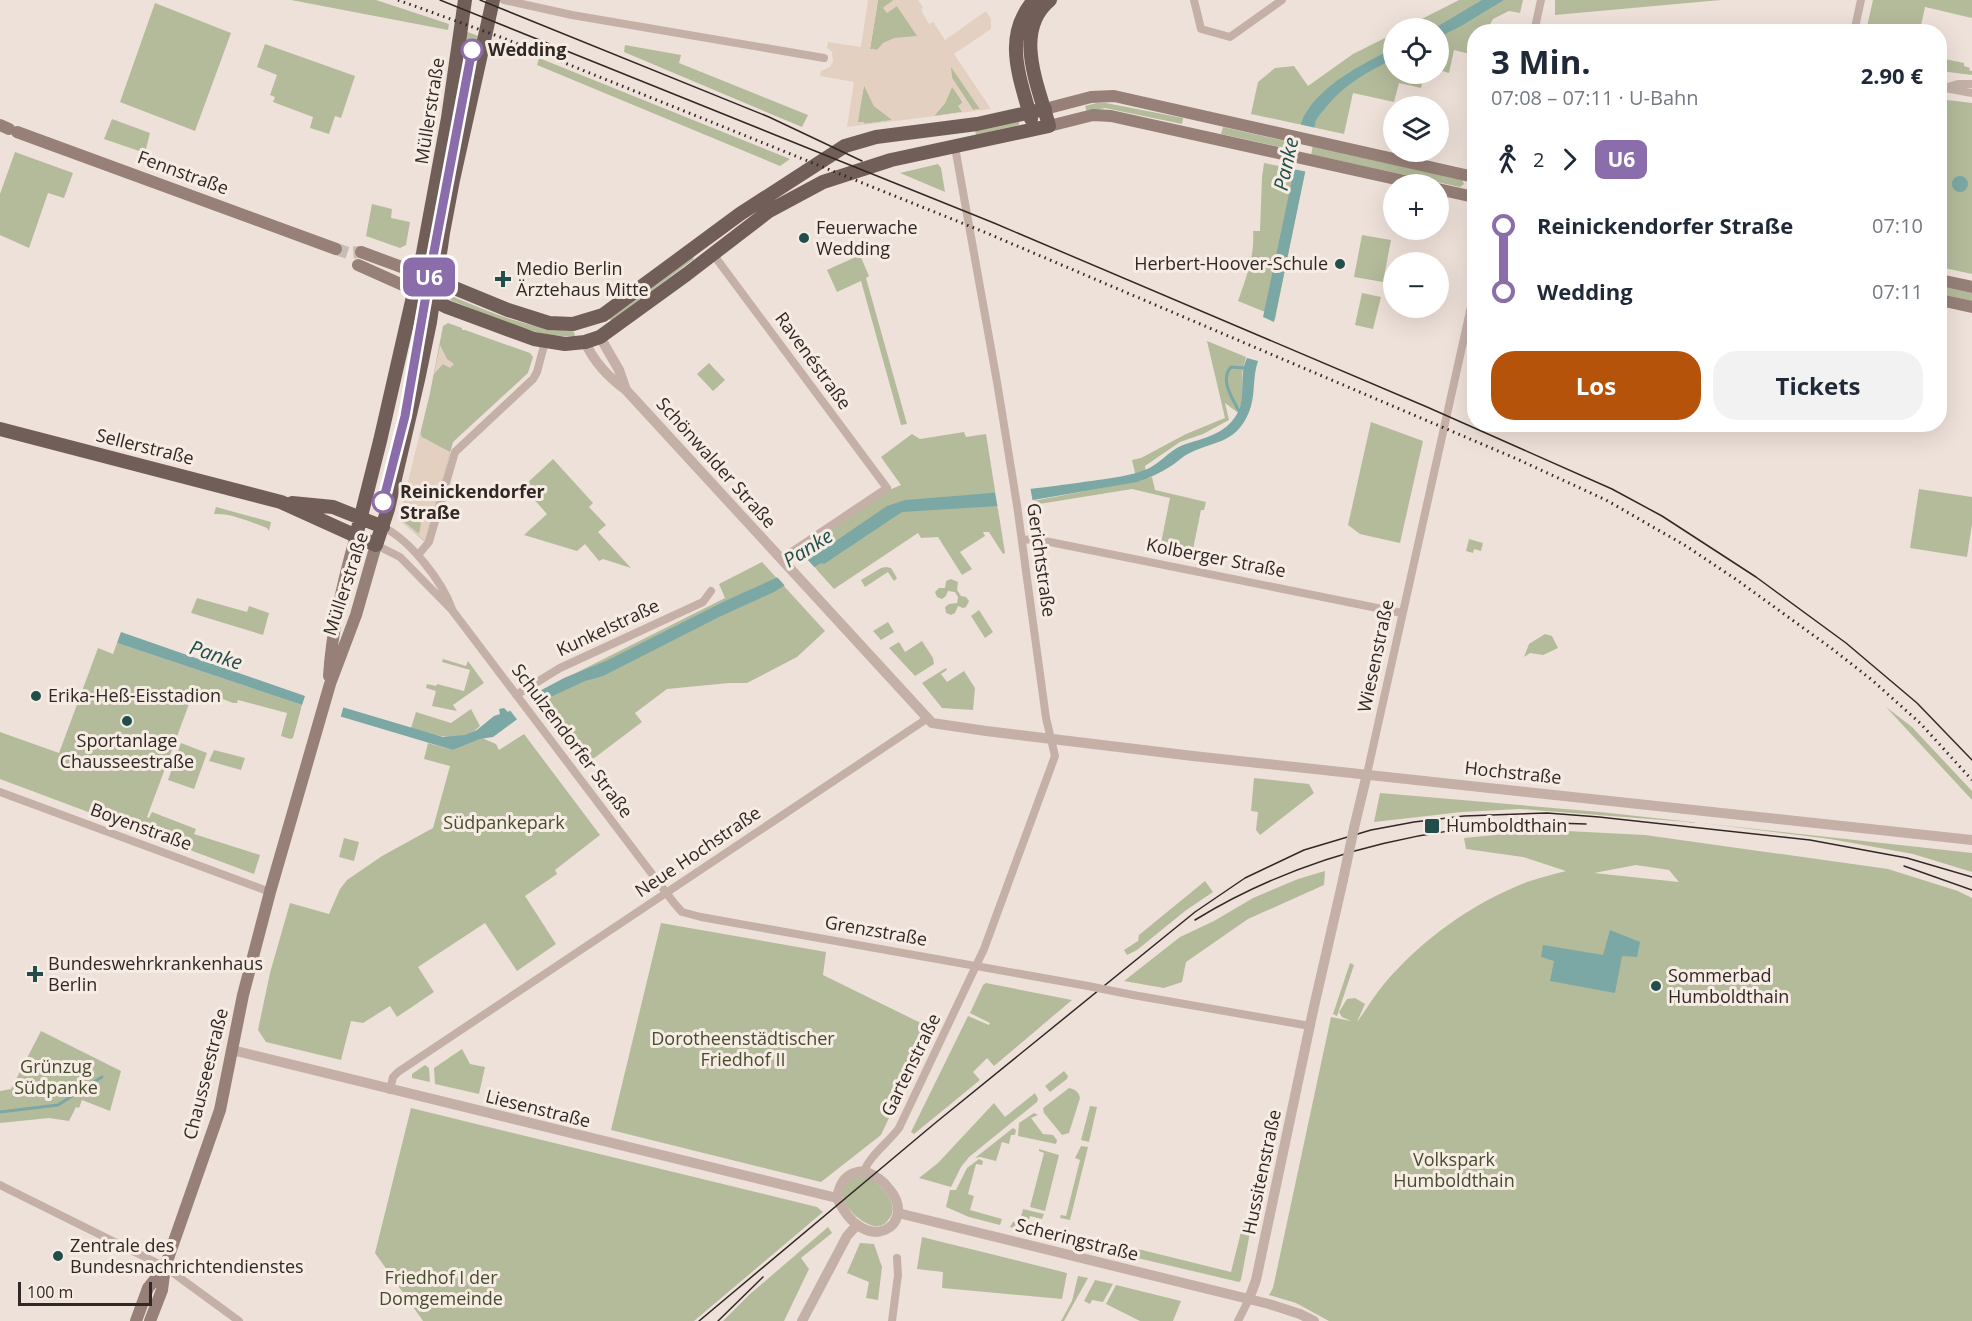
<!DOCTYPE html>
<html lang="de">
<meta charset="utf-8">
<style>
:root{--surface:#fff;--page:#f2f2f3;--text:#1f2937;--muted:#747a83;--accent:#b45309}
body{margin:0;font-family:"Open Sans",sans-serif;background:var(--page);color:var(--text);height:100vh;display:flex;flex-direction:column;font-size:22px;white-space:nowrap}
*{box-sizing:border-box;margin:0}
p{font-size:20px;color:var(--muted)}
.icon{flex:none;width:33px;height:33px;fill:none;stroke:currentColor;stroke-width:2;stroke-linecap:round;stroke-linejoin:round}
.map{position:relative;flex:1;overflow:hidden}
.sheet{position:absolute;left:1467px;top:24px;width:480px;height:408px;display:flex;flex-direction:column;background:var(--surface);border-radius:24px;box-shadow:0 6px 24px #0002}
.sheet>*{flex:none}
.badge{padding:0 12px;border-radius:9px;font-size:21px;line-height:39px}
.fabs{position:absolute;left:1383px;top:18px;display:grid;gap:12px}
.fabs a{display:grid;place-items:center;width:66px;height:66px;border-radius:50%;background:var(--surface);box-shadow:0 6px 24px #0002;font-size:30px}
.scale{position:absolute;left:18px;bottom:15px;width:134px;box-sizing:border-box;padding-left:6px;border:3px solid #312826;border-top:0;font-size:16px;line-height:21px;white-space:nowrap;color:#312826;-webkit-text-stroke:4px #f6ece4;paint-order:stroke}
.map>.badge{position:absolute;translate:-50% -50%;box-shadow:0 0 0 3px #fff}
.legs{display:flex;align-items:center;gap:9px;height:66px;padding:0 24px;font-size:20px}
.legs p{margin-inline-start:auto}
.head{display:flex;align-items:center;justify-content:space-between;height:102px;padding:0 24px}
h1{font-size:33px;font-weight:700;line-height:45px}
.action{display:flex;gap:12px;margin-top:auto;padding:12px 24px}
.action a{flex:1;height:69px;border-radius:24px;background:var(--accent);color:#fff;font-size:24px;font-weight:700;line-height:69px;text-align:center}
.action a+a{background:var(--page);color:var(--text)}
ul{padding:0 24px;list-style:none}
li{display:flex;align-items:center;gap:21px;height:66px;font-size:22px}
li i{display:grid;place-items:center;width:9px;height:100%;margin:0 8px;background:currentColor}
li i::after{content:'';width:15px;height:15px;margin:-8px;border:4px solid;border-radius:50%;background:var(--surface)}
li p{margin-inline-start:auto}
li:first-child i{background:linear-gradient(#0000 50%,currentColor 0)}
li:last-child i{background:linear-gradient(currentColor 50%,#0000 0)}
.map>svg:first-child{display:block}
.green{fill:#b4bb9b;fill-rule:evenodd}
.plaza{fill:#e4d0c1;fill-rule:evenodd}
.water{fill:#7ba7a4}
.pier{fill:#eee1d9}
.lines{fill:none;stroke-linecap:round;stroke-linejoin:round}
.stream{stroke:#7ba7a4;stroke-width:3}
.secondary-tunnel{stroke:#c8bcb5;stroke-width:12;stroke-dasharray:12 6;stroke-linecap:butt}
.minor{stroke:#c4b0a7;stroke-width:8}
.tertiary{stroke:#c4b0a7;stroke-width:10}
.secondary{stroke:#978078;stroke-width:12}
.primary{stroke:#725e59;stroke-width:14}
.tram{stroke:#312826;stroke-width:1.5}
.rail{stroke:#312826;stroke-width:3;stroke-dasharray:1.5 4.5;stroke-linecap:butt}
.minor-bridge{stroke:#c4b0a7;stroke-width:8}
.tertiary-bridge{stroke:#c4b0a7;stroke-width:10}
.line-1-casing{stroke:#fff;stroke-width:14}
.line-1{stroke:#8c6dab;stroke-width:9}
.stop-1-dot{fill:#fff;stroke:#8c6dab;stroke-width:3}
.poi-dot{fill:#214e4b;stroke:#f6ece4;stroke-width:2}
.labels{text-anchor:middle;stroke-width:6;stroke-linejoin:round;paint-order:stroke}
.stop-label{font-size:18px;font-weight:bold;fill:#312826;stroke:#f6ece4;text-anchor:start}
.street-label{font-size:18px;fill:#312826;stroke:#f6ece4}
.poi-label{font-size:18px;fill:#312826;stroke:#f6ece4;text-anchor:start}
.park-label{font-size:18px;fill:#454d2d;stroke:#f6ece4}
.water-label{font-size:20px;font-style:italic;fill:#214e4b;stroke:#f6ece4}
</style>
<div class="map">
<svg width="1972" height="1321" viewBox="0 0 1972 1321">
<rect width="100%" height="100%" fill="#eee1d9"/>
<path class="green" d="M291 0H376L449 24 448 30Z
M878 0H894L884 7 887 12 897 6 918 36 880 47 877 50 870 49Z
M1459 0H1523L1520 13 1509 11 1493 19 1486 31 1474 32V55L1454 50 1449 73 1439 70 1438 28H1404Z
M1555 0H1721L1555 15Z
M1873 0H1972V18L1925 7 1920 30 1925 31H1866Z
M155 3 231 33 195 131 120 102Z
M462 30 484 38 473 77 458 74Z
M1393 34 1394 74H1424L1421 88 1399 83 1394 102 1353 93 1344 134 1251 114 1258 82 1275 68 1294 66 1308 86 1353 54Z
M265 44 355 76 341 118 335 116 329 134 310 128 313 117 273 102 275 97 270 95 277 75 257 67Z
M625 45 681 55 679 63 808 115 802 127 624 52Z
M539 58 790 159 780 166 537 65Z
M1940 58 1964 63V66L1970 68 1969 70 1972 71V75L1940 71Z
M950 66H951L980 109 973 110 952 78Z
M864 85 874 106 893 120 864 124V122L857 123Z
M952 86 963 103 962 112 934 116 945 103Z
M458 94 462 96 449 173 444 169Z
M1947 100 1972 103V274L1940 267V102Z
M1097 103H1106L1183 118 1182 124 1105 108 1087 112 1085 106Z
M112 119 150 133 145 153 104 139Z
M1019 121V125L976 135 975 130Z
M1223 127 1286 141 1285 148 1221 134Z
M1311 146 1462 180 1464 184 1460 187 1309 154Z
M15 152 73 173 64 198 48 193 29 248 0 235V194Z
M1264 163 1305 171 1275 319 1265 312 1238 301C1246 278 1255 255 1253 231H1260L1262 177Z
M938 164 941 168 945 192 900 173Z
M447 185 433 259 429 258 440 199 439 193 442 186Z
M372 204 392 209 391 218 410 222 406 245 400 248 366 236Z
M1362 235 1391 240 1383 282 1354 277Z
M860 255 869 276 866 278 907 424 901 425 861 281 837 292 827 270Z
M693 257 694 259 611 321 609 318Z
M1940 286 1972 293V301L1940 294Z
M1362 293 1381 297 1373 329 1355 325Z
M451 296C490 312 527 329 570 330L574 332 575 336C532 338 490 315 450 300Z
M448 323 462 328V330H465L530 353 533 357 528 373 453 442 426 540 424 541 403 523 400 517 430 393 443 326Z
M1207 341 1246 357C1245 362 1242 370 1242 377 1242 390 1245 400 1237 412L1225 403 1229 420 1203 434 1180 442 1145 466 1147 478 1152 477 1155 490 1206 502 1204 510H1201L1192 554 1160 548 1170 498 1132 489 1033 505V501L1143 480 1142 475 1136 477 1132 460 1141 458 1186 434 1225 418Z
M709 363 725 380 713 391 697 374Z
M1371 422 1423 441 1400 543 1360 534 1348 525Z
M964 432 966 437 986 434 1005 553 1003 554 989 532H983L985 536 960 552 972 569 962 575 938 537 921 538 918 533 834 589 800 551 889 490 901 485 881 457 912 434 920 439Z
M553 459 593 503 589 507 606 525 598 532 631 568 603 559 599 561 585 544 577 551 524 535 547 514 523 487Z
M1919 489 1972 497V524L1967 557 1910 548Z
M216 507 271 522 269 531 267 528C250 522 232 513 214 514Z
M1469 539 1483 543 1481 551 1474 549 1473 553 1466 551Z
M762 562 825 631 797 657 747 683H729L667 689 635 713 642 722 589 762 536 693 725 598 719 584Z
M886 567 891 568 897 578 894 581 888 572 865 587 861 580 881 568Z
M951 579 958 582 957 590 961 596 966 597 969 601 966 607 963 608 958 606 955 613 951 615 946 613 945 607 949 604 957 603 958 597 955 592 948 591 946 596 942 599 937 597 935 592 939 588H945L946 581Z
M197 598 247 612 249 606 269 613 263 635 191 613Z
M979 610 993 632 985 638 971 616Z
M888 622 894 632 881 640 873 631Z
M1545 634 1552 636 1558 648 1543 655 1530 653 1524 657 1529 644Z
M922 641 933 658 934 664 915 676 889 648 899 642 905 652Z
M117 643 302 705 293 738 290 739 281 736 287 713 238 700 237 703H233L195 688 147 817 149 818 152 812 196 829 194 834 260 855 254 874 0 779V732L59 753 98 648 113 654Z
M443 659 466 666 468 661 484 683 453 705 457 711 432 706 436 691 426 688 427 684 436 686 437 684 464 691 470 670 442 662Z
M946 668 947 670 941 674 947 682 964 671 975 688 973 710 942 708 922 683Z
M1886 707 1912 727 1972 791V800Z
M471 709 480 726C461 746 433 734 411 728L416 712 451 723Z
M524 734 600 835 555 870 557 874 525 896 556 944 517 971 485 923 418 967 434 992 397 1017 390 1006 363 1023 351 1021 341 1060 266 1042 258 1030 270 973 290 903 329 914 340 889 347 880 382 856 433 828 450 766 424 759 428 743 453 750 482 738 496 744 499 750Z
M181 743 207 753 194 789 168 780Z
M214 750 245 758 241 770 209 761Z
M1254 778 1309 784 1314 793 1260 835 1256 830 1258 812 1251 811Z
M1380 793 1600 812 1972 853V872L1913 854 1830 839 1701 823 1520 809 1462 812 1374 822Z
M1547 830 1645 835 1888 869 1958 891 1972 898V1321H1329L1296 1303 1269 1295 1273 1288 1331 1017 1351 1021 1342 1017 1339 1012 1347 999 1355 998 1365 1004 1357 1022C1366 1010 1374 996 1384 984 1422 939 1475 901 1530 881 1542 877 1554 874 1566 871L1523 857 1466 849 1464 838ZM1636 865 1669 870 1679 882 1594 873Z
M344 838 359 842 354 861 339 857Z
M1325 871 1324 885 1248 919 1186 962 1182 982 1164 988 1124 981 1180 937 1214 921 1253 898 1298 879Z
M1205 881 1213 892 1185 911 1137 950 1127 955 1124 950 1138 941 1139 935Z
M661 923 826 952 823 975 931 1028 881 1135 821 1182 611 1130Z
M1350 963 1354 965 1337 1016 1333 1014Z
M986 983 1072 1000 994 1066 987 1058 973 1072 980 1080 914 1134 911 1132 968 1016 989 1025 990 1023 970 1013 983 985Z
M41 1031 121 1071 110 1111 82 1100 79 1108 76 1107 69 1121 49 1118 0 1123V1091L11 1089Z
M462 1049 470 1064 485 1067 479 1094 435 1084 434 1068Z
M425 1065 429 1068 430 1082 412 1078V1074Z
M1064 1071 1068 1076 1067 1079 1050 1092 1045 1086Z
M1069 1088C1075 1089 1079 1092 1080 1098L1069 1133 1062 1135 1044 1113 1043 1108Z
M1035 1093 1038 1099 1037 1102 969 1157 961 1167 951 1187 919 1178 938 1163 994 1103 1005 1117Z
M1090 1106 1097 1107 1089 1142 1081 1140Z
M411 1108 817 1207 823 1212 694 1321H423L375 1253Z
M1034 1113 1038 1115 1031 1118 1043 1134 1053 1135 1057 1140 1056 1144 1018 1136 1019 1123Z
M1013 1128 1016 1130 1015 1135H1011L1009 1144 1002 1142 996 1161 980 1157 975 1158Z
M1081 1146 1088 1147 1070 1220 1060 1218 1061 1215 1066 1216 1080 1160 1075 1158Z
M1039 1149 1059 1155 1045 1211 1030 1207 1044 1153 1039 1151Z
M979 1159 983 1161 982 1165 976 1164 968 1194 974 1196 970 1210 1002 1219 1000 1225 969 1217 946 1207 950 1190H956L967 1168Z
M866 1175C878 1183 902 1203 889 1219 886 1223 883 1226 878 1226 866 1228 842 1207 842 1194 843 1188 848 1183 851 1178Z
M1023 1209 1044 1214 1042 1219 1030 1216 1028 1224 1040 1227 1039 1234 1010 1227 1013 1222 1020 1221Z
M1244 1220 1252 1222 1241 1280 1239 1282 1061 1240V1237L1142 1250 1231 1272Z
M828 1227 832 1233 801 1258 809 1269 784 1321H723L749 1295Z
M922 1237 1067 1273 1062 1299 942 1288 943 1272 917 1269Z
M860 1243 874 1244 882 1267 878 1300 866 1298 869 1282 847 1273Z
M1078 1276 1088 1278 1064 1321H1061L1072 1301Z
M1095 1280 1113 1284 1103 1302 1092 1300 1090 1304 1084 1301Z
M1116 1285 1181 1301 1173 1321H1140L1106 1304Z"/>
<path class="plaza" d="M868 0H878L870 49 877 50 883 43 894 38 917 36 897 6 887 13 883 8 894 0H918L923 7 921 10 929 24 933 22 945 40 986 11 991 19V29L954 54 991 109 847 127 854 82 820 76 821 71 830 67 833 61 832 52 827 48 828 42 861 47ZM951 67 980 109H979L973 110 952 78ZM864 85 874 106 892 120 865 124 864 122H858ZM952 87 963 102 958 106 962 112 934 116 945 103Z
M440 345 447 359 454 364 450 368 443 364 434 374Z
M420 432 422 437 450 452 425 541 403 523 400 517ZM408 515 421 523 419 534 403 521Z"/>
<path class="water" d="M1482 0H1504L1461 26 1439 37 1438 28H1435Z
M1393 49V59C1358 77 1340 87 1316 120L1274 322 1263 317 1292 180C1291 167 1294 156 1297 143 1299 134 1300 124 1304 116 1322 84 1362 64 1393 49Z
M1952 184a8 8 0 1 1 16 0a8 8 0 1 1-16 0Z
M1247 358 1258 361C1252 378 1256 395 1249 412 1235 446 1212 440 1186 455 1181 458 1176 463 1171 466 1160 473 1149 478 1137 482L998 506 902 512 824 564 821 563 774 592 719 617 603 676 585 681 542 701 493 737 480 739 453 750 302 705 117 643 121 632 305 696 443 737 465 735 477 730 494 716 500 714 499 709 504 708 508 712 534 694 564 678 606 661 725 601 776 578 808 560 887 506 905 500C963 496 1021 491 1077 483 1096 480 1128 477 1145 470 1159 465 1168 451 1183 445 1203 438 1225 435 1237 414 1247 396 1238 376 1247 358Z
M1610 930 1640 942 1637 957 1622 956 1615 993 1550 981 1554 961 1541 957 1543 945 1603 955Z"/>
<path class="pier" d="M1298 124 1316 128 1308 172 1288 168Z
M1030 486 1033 503 998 509 995 492Z
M806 558 817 570 787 588 777 577Z
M532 692 542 705 519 722 509 709Z
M306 693 344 705 340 719 301 708Z"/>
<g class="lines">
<path class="stream" d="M1240 413C1233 399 1219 380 1231 367L1246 368
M0 1112 58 1105 102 1077"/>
<path class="secondary-tunnel" d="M336 249 348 253 361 252"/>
<path class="minor" d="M504 0 572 15 824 58
M1194 0 1201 29 1230 37 1282 0
M1534 32 1541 0
M1854 32 1861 0
M1945 88 1972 93
M1940 89 1958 84H1972
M713 254 887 488 781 559
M383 527C410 540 442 581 452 609
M1022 540 1035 539 1402 613
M376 545 400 557 452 610 674 903 682 912 701 917 1088 986
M418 555 429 542 455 452 533 379 537 372 545 342
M516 695 560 668 703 602 711 591
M1367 774 1474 293
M0 792 270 892
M1133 995 1310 1026
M390 1090 393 1077 398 1072 928 718
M864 1171C871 1154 888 1143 899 1128L984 949 1055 756 1046 718 1017 505 997 382 955 147
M0 1185 165 1267 239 1321
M892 1321 898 1275 897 1258
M1238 1321 1249 1299"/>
<path class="tertiary" d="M600 337 619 370 626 390
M585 342C594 362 608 377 626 390L932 723 986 731 1193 756 1972 840
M1354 828 1367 774
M232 1050 837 1198
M864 1171C875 1175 883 1180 890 1190 918 1224 866 1260 837 1198 840 1181 847 1172 864 1171Z
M898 1213 1269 1304 1300 1314 1314 1321
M1249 1299 1256 1280 1313 1011 1343 880
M802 1321 847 1236 856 1226"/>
<path class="secondary" d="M1045 109 1091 97 1114 96 1474 177
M0 125 9 129
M1049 126 1093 115 1111 116 1418 184
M17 132 336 249
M1438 189 1474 197
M361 252 418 273
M358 265 414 290
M1940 280 1972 287
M1940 300 1972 307
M329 676C332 630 343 581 356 536
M136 1321 148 1288 165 1267
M150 1321 162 1290 165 1267 220 1110 243 995 270 892 330 684 356 615 376 545"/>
<path class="primary" d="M1031 119C1020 77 1002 37 1034 0
M418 273 508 310 549 323 573 324 603 315 740 214 845 146 876 137 977 124 1045 109
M414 290 447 307 534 339 565 344 585 342 600 337 687 274 769 211 823 182 891 160 1049 126C1039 87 1012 31 1050 0
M0 429 281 502 376 545 388 509 418 380 430 322 443 233 453 180 493 0
M292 503 333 507 383 527
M356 536 380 441 423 253 448 118 465 0"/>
<path class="tram" d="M440 0 994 223 1427 407 1612 489 1662 516 1756 577 1846 643 1917 703 1972 760
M480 0 769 117 862 161
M1904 866 1972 890
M1195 920C1309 850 1453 818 1586 824
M699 1321 934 1124 1195 912 1245 878 1304 850 1371 830 1414 822 1464 816 1547 813 1599 817 1810 840 1907 858 1972 877
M718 1321 763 1277"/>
<path class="rail" d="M398 0 503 38 989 234 1517 459 1606 500 1686 546 1737 580 1831 648 1872 680 1921 724 1972 780"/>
<path class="minor-bridge" d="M1088 986 1133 995"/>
<path class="tertiary-bridge" d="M1343 880 1354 828"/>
</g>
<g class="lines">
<g class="line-1-casing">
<path id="line-1" d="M383 502 405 416 429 278 472 50"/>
</g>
<use href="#line-1" class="line-1"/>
</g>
<g class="stop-1-dot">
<circle cx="472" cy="50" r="10"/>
<circle cx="383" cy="502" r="10"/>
</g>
<g class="poi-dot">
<circle cx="804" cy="238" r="6"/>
<circle cx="1340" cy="264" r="6"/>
<path d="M500 270h6v6h6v6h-6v6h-6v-6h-6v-6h6z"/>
<circle cx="36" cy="696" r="6"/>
<circle cx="127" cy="721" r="6"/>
<rect x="1424" y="818" width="16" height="16" rx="3"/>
<path d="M32 965h6v6h6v6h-6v6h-6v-6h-6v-6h6z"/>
<circle cx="1656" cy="986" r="6"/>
<circle cx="58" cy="1256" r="6"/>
</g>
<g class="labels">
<g class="stop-label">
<text x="488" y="56">Wedding</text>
<text x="400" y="498">Reinickendorfer<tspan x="400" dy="21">Straße</tspan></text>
</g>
<g class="street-label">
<text transform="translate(430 111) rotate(-81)" y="6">Müllerstraße</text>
<text transform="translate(183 173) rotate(20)" y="6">Fennstraße</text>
<text transform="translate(813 361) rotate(54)" y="6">Ravenéstraße</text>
<text transform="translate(145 447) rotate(14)" y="6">Sellerstraße</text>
<text transform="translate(716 463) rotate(48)" y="6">Schönwalder Straße</text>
<text transform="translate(1216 558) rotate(11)" y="6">Kolberger Straße</text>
<text transform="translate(1041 560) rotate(82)" y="6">Gerichtstraße</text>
<text transform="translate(346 584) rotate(-72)" y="6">Müllerstraße</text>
<text transform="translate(608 628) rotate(-25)" y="6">Kunkelstraße</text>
<text transform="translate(1376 656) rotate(-78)" y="6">Wiesenstraße</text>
<text transform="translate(572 741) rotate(53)" y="6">Schulzendorfer Straße</text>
<text transform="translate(1513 773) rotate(6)" y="6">Hochstraße</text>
<text transform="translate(141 827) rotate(20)" y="6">Boyenstraße</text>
<text transform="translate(698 852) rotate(-34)" y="6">Neue Hochstraße</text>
<text transform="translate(876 931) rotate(10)" y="6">Grenzstraße</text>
<text transform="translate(911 1065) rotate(-64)" y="6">Gartenstraße</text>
<text transform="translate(206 1074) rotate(-76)" y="6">Chausseestraße</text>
<text transform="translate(538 1109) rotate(14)" y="6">Liesenstraße</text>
<text transform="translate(1262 1172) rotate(-78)" y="6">Hussitenstraße</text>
<text transform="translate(1077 1240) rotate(14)" y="6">Scheringstraße</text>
</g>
<g class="poi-label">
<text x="816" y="234">Feuerwache<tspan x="816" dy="21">Wedding</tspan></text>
<text x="1328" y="270" text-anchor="end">Herbert-Hoover-Schule</text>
<text x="516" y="275">Medio Berlin<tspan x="516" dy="21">Ärztehaus Mitte</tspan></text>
<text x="48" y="702">Erika-Heß-Eisstadion</text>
<text x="127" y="747" text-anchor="middle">Sportanlage<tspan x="127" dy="21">Chausseestraße</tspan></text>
<text x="1446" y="832">Humboldthain</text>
<text x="48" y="970">Bundeswehrkrankenhaus<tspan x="48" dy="21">Berlin</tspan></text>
<text x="1668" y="982">Sommerbad<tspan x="1668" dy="21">Humboldthain</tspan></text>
<text x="70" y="1252">Zentrale des<tspan x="70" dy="21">Bundesnachrichtendienstes</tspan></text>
</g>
<g class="park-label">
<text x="504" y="829">Südpankepark</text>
<text x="743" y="1045">Dorotheenstädtischer<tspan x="743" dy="21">Friedhof II</tspan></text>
<text x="56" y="1073">Grünzug<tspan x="56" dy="21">Südpanke</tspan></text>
<text x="1454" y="1166">Volkspark<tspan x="1454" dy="21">Humboldthain</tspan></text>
<text x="441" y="1284">Friedhof I der<tspan x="441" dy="21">Domgemeinde</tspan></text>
</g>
<g class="water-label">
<text transform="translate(1286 164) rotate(-78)" y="7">Panke</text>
<text transform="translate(808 548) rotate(-32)" y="7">Panke</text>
<text transform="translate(216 655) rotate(18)" y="7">Panke</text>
</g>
</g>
</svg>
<div class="fabs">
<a><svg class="icon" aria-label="locate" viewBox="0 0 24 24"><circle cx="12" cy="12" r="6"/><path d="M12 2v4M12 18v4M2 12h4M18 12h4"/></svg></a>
<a><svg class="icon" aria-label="layers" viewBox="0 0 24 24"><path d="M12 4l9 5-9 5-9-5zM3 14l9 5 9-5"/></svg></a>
<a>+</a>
<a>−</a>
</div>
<div class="scale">100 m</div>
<b class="badge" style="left:429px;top:277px;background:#8c6dab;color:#fff">U6</b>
<section class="sheet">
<div class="head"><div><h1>3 Min.</h1><p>07:08 – 07:11 · U-Bahn</p></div><b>2.90 €</b></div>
<div class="legs"><svg class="icon" aria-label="walk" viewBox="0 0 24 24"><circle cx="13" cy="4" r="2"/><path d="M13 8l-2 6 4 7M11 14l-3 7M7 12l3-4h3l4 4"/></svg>2<svg class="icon" aria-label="forward" viewBox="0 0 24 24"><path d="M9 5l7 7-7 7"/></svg><b class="badge" style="background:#8c6dab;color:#fff">U6</b></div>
<ul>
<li><i style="color:#8c6dab"></i><b>Reinickendorfer Straße</b><p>07:10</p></li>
<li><i style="color:#8c6dab"></i><b>Wedding</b><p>07:11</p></li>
</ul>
<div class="action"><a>Los</a><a>Tickets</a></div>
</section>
</div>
